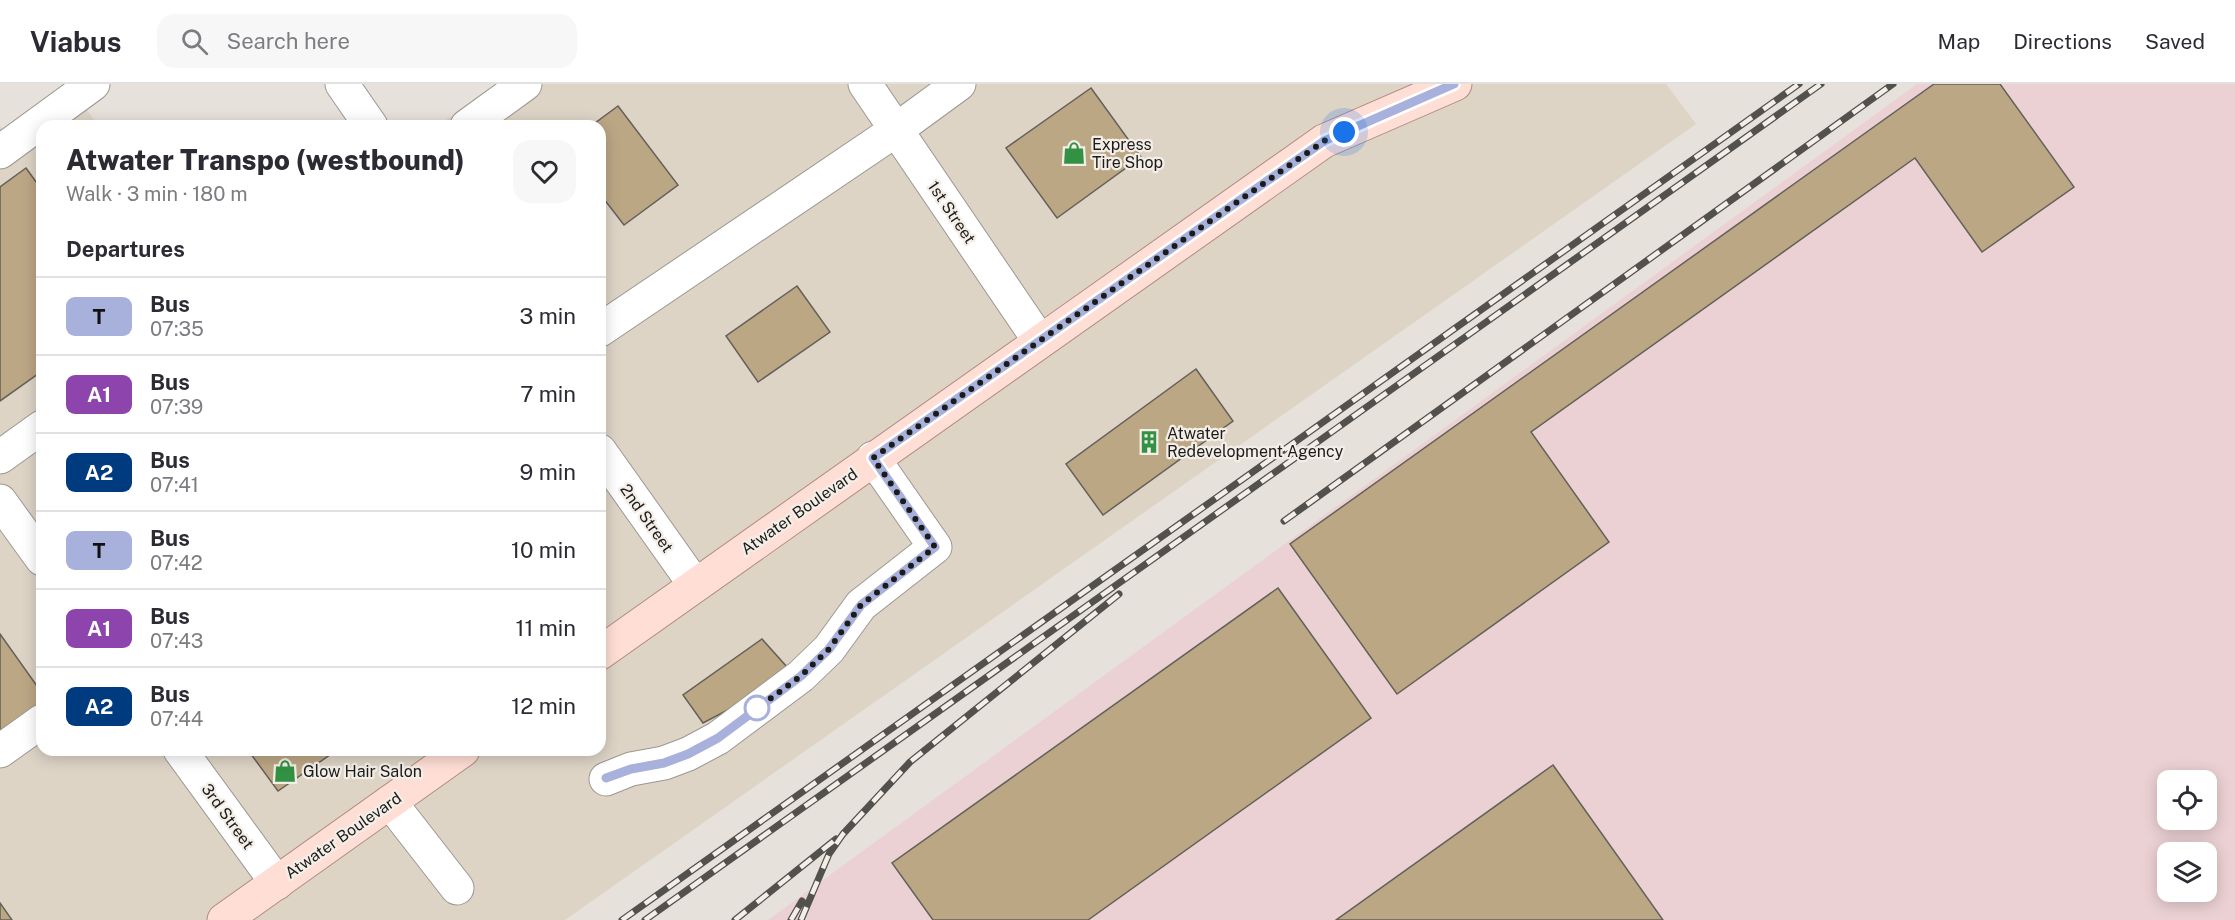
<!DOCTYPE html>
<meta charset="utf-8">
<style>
:root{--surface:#fff;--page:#f7f7f7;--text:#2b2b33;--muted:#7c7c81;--line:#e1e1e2}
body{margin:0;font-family:"Public Sans",sans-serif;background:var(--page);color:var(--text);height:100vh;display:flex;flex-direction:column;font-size:22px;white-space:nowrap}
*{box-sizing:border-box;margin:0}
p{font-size:20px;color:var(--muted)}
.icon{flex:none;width:33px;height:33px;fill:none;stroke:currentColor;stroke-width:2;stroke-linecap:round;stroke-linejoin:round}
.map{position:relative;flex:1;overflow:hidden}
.panel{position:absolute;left:36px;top:36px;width:570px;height:636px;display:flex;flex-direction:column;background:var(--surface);border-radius:18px;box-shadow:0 3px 15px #0003}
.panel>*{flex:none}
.badge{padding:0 12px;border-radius:9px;font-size:21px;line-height:39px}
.buttons{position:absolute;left:2157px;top:686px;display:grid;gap:12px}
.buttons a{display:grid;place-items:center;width:60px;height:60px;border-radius:12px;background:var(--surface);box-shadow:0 3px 15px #0003;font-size:30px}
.you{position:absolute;width:30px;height:30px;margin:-15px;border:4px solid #fff;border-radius:50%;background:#1a73e8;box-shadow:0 0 0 9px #1a73e833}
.map>.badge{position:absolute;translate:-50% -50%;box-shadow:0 0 0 3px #fff}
h2{padding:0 30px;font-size:22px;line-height:54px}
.round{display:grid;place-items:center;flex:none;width:63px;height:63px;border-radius:18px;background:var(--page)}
.overview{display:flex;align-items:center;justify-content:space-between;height:102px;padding:0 30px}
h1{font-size:28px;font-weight:800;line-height:45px}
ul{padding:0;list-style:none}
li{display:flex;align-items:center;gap:18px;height:78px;padding:0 30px;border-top:2px solid var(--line)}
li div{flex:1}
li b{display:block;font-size:22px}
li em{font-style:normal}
li .badge{min-width:66px;font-weight:700;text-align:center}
header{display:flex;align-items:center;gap:36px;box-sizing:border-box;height:84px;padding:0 30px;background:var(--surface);border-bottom:2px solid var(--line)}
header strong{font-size:28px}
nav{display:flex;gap:33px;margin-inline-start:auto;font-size:21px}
.search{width:420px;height:54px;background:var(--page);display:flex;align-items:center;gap:15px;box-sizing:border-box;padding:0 21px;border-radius:18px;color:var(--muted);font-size:22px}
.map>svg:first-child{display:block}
.built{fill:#ddd4c6}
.industrial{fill:#ebd1d3;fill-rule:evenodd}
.building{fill:#bca785;stroke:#64605a;stroke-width:1.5}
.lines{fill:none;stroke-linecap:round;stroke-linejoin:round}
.minor-casing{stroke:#9c9890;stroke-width:35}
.major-casing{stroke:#b08b81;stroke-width:35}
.minor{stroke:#fff;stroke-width:33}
.major{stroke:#ffded5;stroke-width:33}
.rail-casing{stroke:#53514d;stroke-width:7}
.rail{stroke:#f3eee7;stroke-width:4.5;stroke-dasharray:14;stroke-linecap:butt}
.line-casing{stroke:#fff;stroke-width:14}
.line{stroke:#a7b1db;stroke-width:9}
.walk{stroke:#1d1b19;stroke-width:6;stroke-dasharray:0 10.8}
.stop-dot{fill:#fff;stroke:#a7b1db;stroke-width:3}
.labels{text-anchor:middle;stroke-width:4.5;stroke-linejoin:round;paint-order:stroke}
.poi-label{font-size:16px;fill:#1d1b19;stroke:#f3eee7;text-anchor:start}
.street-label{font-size:16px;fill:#1d1b19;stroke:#f3eee7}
</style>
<header>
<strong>Viabus</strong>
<div class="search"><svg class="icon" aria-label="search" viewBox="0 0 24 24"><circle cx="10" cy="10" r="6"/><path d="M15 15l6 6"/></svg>Search here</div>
<nav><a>Map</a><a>Directions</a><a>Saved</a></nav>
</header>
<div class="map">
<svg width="2235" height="836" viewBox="0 0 2235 836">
<rect width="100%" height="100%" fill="#e6e1da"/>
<path class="built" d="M500 0H1666L1696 40 565 836H0V42L21 68 42 52V666H600V42H437Z
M83 21 99 42H55Z"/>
<path class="industrial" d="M1917 0H2235V836H768ZM2168 696H2206V735H2168ZM2168 768H2206V807H2168Z"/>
<path class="building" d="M1934 0H2000L2074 103 1982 168 1915 74 1531 348 1609 458 1397 610 1290 460Z
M1091 4 1141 73 1057 134 1006 64Z
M618 22 678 101 624 141 600 110V42H591Z
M26 84 42 106V287L0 317V103Z
M797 202 830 248 758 298 726 252Z
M1196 285 1233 337 1103 431 1066 380Z
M1278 504 1371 634 1088 836H933L892 779Z
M0 550 42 609V627L0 657Z
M762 555 787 583 741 619 703 639 683 611Z
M248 666H337L278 707Z
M1553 681 1663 836H1336Z
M0 819 12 836H0Z"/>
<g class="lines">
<g class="minor-casing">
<path id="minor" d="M342 0 371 42
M865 0 1039 256
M467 42 525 0
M0 68 93 0
M600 246 896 46 959 0
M600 367 695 501
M0 373 42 343
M0 417 42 475
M180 666 277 799
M0 667 42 637
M606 695 631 685 664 679 688 670 718 654 801 592 829 565 861 521 935 463 873 374
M390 718 457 804"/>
</g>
<g class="major-casing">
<path id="major" d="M600 569 1324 57 1455 0
M224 836 463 666"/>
</g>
<use href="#minor" class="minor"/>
<use href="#major" class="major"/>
<g class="rail-casing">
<path id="rail" d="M1284 437 1893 0
M622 836 1799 0
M645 836 1821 0
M735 836 836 755
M791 836 802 817
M801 836 829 770 843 750 910 678 1119 510"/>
</g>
<use href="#rail" class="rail"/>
</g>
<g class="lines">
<g class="line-casing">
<path id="line" d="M606 694 631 685 664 679 688 670 718 654 801 592 829 565 861 521 935 463 873 374 1324 57 1454 0"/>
</g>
<use href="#line" class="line"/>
<path class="walk" d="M757 624 751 629 801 592 829 565 861 521 935 463 873 374 1324 57 1344 48"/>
</g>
<defs>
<g id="shop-bare" transform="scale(1.8)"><path d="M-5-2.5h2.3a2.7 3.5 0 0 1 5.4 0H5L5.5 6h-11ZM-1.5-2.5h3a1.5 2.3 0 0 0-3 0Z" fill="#329143" stroke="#f3eee7" stroke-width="2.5" paint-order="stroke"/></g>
<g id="building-bare" transform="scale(1.8)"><path d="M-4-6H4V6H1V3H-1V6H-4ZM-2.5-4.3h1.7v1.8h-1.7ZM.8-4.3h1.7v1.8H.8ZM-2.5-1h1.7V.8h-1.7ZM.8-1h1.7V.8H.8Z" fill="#329143" stroke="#f3eee7" stroke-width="2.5" paint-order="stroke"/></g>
</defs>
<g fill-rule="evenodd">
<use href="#shop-bare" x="1074" y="69"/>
<use href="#building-bare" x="1149" y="358"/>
<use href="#shop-bare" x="285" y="687"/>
</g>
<circle class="stop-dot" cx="757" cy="624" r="12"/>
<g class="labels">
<g class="poi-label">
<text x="1092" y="66">Express<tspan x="1092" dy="18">Tire Shop</tspan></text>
<text x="1167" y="355">Atwater<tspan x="1167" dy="18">Redevelopment Agency</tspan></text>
<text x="303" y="693">Glow Hair Salon</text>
</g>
<g class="street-label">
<text transform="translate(952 128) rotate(56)" y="6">1st Street</text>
<text transform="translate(799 427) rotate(-35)" y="6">Atwater Boulevard</text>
<text transform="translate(647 434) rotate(55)" y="6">2nd Street</text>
<text transform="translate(228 732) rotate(54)" y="6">3rd Street</text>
<text transform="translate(343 751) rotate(-35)" y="6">Atwater Boulevard</text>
</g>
</g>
</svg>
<div class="buttons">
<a><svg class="icon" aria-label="locate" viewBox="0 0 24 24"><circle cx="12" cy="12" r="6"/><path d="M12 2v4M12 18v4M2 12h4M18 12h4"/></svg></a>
<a><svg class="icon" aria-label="layers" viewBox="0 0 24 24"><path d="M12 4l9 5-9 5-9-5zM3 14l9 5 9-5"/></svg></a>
</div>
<div class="you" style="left:1344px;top:48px"></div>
<section class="panel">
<div class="overview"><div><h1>Atwater Transpo (westbound)</h1><p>Walk · 3 min · 180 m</p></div><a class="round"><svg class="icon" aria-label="heart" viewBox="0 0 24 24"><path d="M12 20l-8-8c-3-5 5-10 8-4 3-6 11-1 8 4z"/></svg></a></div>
<h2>Departures</h2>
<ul>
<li><span class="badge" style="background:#a7b1db;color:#111">T</span><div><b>Bus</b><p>07:35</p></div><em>3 min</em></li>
<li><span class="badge" style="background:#8e44ad;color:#fff">A1</span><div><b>Bus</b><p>07:39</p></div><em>7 min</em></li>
<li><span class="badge" style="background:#003b80;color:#fff">A2</span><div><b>Bus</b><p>07:41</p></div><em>9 min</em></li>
<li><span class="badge" style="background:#a7b1db;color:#111">T</span><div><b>Bus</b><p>07:42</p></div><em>10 min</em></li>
<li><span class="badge" style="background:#8e44ad;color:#fff">A1</span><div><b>Bus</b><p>07:43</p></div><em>11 min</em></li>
<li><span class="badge" style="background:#003b80;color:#fff">A2</span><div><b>Bus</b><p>07:44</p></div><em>12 min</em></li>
</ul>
</section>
</div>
